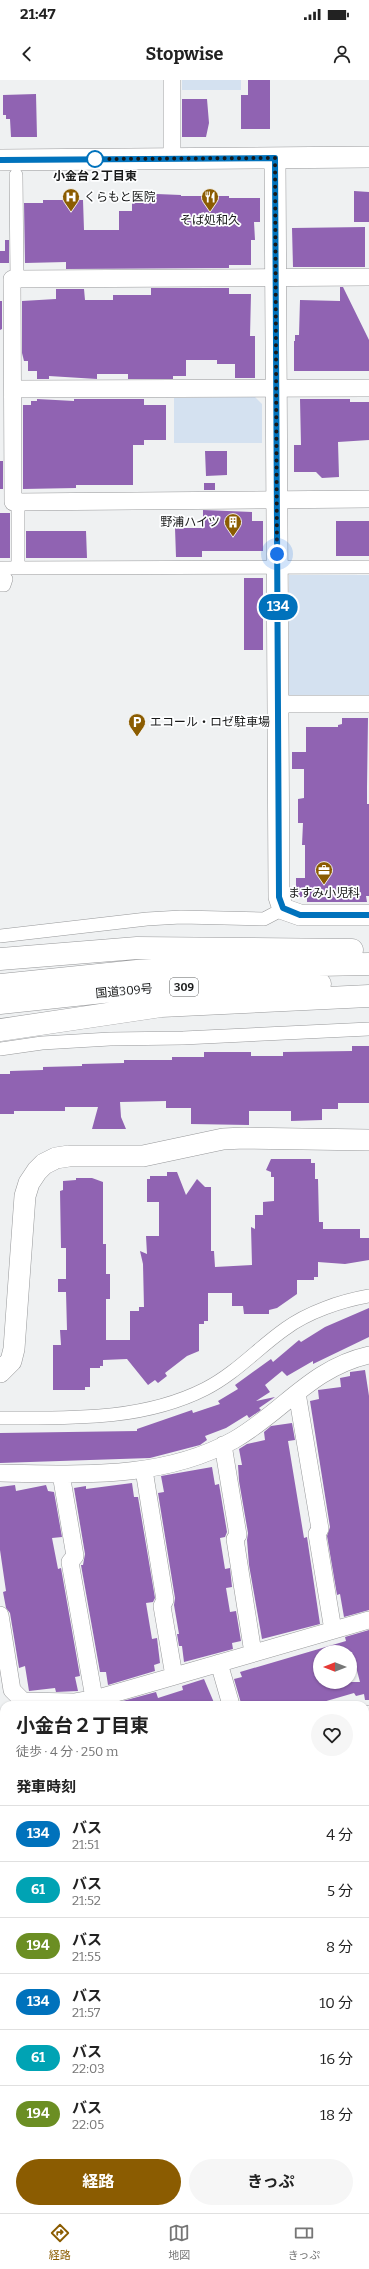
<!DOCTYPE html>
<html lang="ja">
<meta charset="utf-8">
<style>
:root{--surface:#fff;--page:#f6f6f6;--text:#222;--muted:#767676;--line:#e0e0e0;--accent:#8b5c01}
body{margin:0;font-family:Bitter,"Noto Sans JP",serif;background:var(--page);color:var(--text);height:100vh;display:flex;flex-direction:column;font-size:15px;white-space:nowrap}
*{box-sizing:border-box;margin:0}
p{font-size:13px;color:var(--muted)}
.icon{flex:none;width:22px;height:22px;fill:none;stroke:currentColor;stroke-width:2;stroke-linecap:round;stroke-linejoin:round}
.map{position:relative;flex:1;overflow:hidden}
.drawer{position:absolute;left:0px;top:1621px;width:369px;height:512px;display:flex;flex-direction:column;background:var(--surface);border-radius:12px 12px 0 0;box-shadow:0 1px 3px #0004}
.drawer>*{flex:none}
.badge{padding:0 8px;border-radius:13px;font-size:14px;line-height:26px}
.needle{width:26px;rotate:270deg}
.tools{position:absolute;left:313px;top:1565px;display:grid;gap:8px}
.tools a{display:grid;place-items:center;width:44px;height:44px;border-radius:50%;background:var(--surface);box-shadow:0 1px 3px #0004;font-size:20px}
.you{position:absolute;width:20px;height:20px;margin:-10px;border:3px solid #fff;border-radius:50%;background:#1a73e8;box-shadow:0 0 0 6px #1a73e833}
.map>.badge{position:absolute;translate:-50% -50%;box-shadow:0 0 0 2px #fff}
h2{padding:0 16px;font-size:15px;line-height:36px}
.round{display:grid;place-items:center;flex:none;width:42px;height:42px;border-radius:21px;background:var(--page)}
.overview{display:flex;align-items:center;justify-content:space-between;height:68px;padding:0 16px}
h1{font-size:19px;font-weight:700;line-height:30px}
.primary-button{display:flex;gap:8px;margin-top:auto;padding:8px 16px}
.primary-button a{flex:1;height:46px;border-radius:24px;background:var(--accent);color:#fff;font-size:16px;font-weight:700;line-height:46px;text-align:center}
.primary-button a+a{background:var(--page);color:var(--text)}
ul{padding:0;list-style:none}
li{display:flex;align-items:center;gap:12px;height:56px;padding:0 16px;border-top:1px solid var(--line)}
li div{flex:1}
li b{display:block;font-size:15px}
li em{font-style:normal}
li .badge{min-width:44px;font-weight:700;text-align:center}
.status{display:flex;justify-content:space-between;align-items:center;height:28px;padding:0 20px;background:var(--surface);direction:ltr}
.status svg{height:11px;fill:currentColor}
header{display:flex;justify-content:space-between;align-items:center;height:52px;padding:0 16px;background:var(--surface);font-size:18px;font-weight:700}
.tabs{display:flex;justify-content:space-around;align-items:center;height:56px;border-top:1px solid var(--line);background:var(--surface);font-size:11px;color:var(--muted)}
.tabs a{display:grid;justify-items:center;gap:2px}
.tabs .on{color:var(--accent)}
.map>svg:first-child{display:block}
.green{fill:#d4e1f0}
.building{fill:#9063b2;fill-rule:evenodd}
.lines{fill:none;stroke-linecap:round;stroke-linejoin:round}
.pedestrian-casing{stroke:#97989a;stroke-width:14}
.minor-casing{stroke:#97989a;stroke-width:18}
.tertiary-casing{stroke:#97989a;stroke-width:22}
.trunk-casing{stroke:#97989a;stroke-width:23}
.pedestrian{stroke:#fff;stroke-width:13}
.minor{stroke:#fff;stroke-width:17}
.tertiary{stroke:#fff;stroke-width:21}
.trunk{stroke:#fff;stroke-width:22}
.line-casing{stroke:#fff;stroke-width:9}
.line{stroke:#0072bc;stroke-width:6}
.walk{stroke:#181919;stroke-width:4;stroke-dasharray:0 7.2}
.stop-dot{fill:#fff;stroke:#0072bc;stroke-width:2}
.labels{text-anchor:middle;stroke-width:3.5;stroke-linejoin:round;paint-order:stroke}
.shield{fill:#fdfeff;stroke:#5d5e5e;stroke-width:1}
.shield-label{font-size:11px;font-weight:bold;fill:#181919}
.stop-label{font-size:12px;font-weight:bold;fill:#181919;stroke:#fdfeff}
.poi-label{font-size:12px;fill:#181919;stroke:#fdfeff;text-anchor:start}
.street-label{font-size:12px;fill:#181919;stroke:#fdfeff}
</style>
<div class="status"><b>21:47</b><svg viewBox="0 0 49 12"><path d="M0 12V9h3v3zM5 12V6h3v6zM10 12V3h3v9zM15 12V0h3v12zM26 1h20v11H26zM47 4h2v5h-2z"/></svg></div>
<header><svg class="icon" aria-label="back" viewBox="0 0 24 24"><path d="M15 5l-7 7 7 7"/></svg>Stopwise<svg class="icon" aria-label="person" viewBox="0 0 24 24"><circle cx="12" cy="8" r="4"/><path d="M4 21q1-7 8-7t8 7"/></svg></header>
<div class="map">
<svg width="369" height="2133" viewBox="0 0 369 2133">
<rect width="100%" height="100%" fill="#eff1f2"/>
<path class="green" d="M182 0H241V10H182Z
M255 317 262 324V363H174V318Z
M289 495H369V617H289Z
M369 1714V1774L365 1775V1715Z
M4 1881V2066L0 2068V1885Z"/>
<path class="building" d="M248 0H270V49H241V15H248Z
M36 14 37 57H11L10 39H6V35H3V15Z
M182 19H207L209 43 206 57H182Z
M354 111 369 112V142H354Z
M132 113 181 115V116H229V118H260V142H254L255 160H251V185H229V188L66 189V182L25 183 24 123H43V120H83L84 150H119V131H132Z
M365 147V187H293L292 148Z
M5 160H9V183H0V171H5Z
M340 207H343L369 260V291H294V261H295V255H299L300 220 340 221Z
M151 208H229V214H251L250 256H255V298H235V284H217V280H186V296H173V299H128V294H97V299L49 296V299H37V291H28V281H24L22 273V221L56 219V209H84L85 220H113V215H151Z
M0 221H2V249L0 250Z
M37 319 74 321V319H144V325H166V360H144V365H133V405H76V408L23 409V325H31V321H37Z
M300 319H350V322H369V360L338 362 339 397 322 398 316 392H294V365H301Z
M205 371H227V395L206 396Z
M0 381H3V409H0Z
M204 403H215V410H204Z
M203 430 252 432V441H263V471H202V477H176L175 448H203Z
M0 433H10V478H0Z
M336 441H369V476H336Z
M26 451H86L87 478H26Z
M244 498H263V570H244Z
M342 638H368L367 707V724H369V816H366L367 822H307V817H296V798H305V765H302L303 743H298V719L304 718V689H292V672H306V647H338V645L342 644Z
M352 966H369V1023H338V1029H322V1040L291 1041V1031H249V1045L191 1044V1028H166V1021L120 1022 121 1037 126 1049H92L98 1027H65V1031H14V1034H0V994H10V991L43 990V987L82 986V984L124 983V980H172V977H204V972H251V976H283V972L352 971Z
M271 1079H311V1083H315V1099H318L319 1142H323V1149H360V1158H369V1180L345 1184 318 1182V1197H314V1200H297V1214L277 1228 269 1230V1234H244L243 1226H232V1213H208V1241H204V1244H199V1271L187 1276 165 1293 167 1296 158 1303 155 1300 148 1305 127 1279 103 1280V1286H100V1288H90V1307H85V1310H53V1265H61L60 1250H67L66 1212H58V1199H66V1168H61L60 1111 63 1110V1101L76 1100V1098H92L103 1102V1164H106V1194H110V1219H106V1260H130V1231H139V1227H144L143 1184 140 1171 147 1174 146 1156H159V1122H147V1099H150V1096H167V1092H177L186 1115 197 1099 205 1107H211V1171H214L215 1187 252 1185 251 1147 255 1149V1135H263V1122L274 1121V1097H271V1092L266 1090Z
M369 1228V1257L313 1284V1281L287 1296 282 1291 265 1305 270 1312 256 1321 275 1317 259 1328 261 1330 249 1338 247 1335 226 1348 205 1356 207 1360 200 1365 150 1378 0 1383V1353L137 1351V1349L192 1330 193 1333 220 1324 218 1321 238 1309 235 1305 271 1279 273 1282 299 1260 301 1262 325 1247Z
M365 1290 369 1316V1530L344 1537 340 1514 337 1515 327 1456 330 1447 310 1321 319 1319 318 1310 341 1307 340 1298 350 1296V1292Z
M292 1343 295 1360 288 1361 304 1458 307 1457 320 1544 262 1559 249 1485 247 1460 248 1453 239 1401 238 1385H242L239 1369 247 1364 265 1360 264 1352 271 1346Z
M212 1387 215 1405 219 1404 227 1452 225 1457 220 1458 225 1489 230 1488 232 1507 226 1508 230 1532 236 1531 241 1561 232 1563 233 1569 184 1582 182 1566H179L177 1554H179L174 1525 175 1518 158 1413 164 1412 161 1396Z
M132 1403 134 1417H138L155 1518 153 1522 146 1523 152 1559 157 1558 160 1583 154 1585 155 1591 108 1605 106 1592H100L81 1485H83L85 1474 74 1408 86 1406V1409Z
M15 1405 16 1411 46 1405 48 1411 54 1412 62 1457 52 1458 58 1489 61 1488 80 1596 75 1597 78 1611 56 1612 55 1608 29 1611 25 1586 19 1588 10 1533 6 1528 3 1512 6 1511 0 1470V1407Z
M369 1550V1620H365L364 1614 356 1616 354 1613 323 1622 324 1625H244L243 1622 241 1623 234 1599 242 1597 240 1592 346 1561 345 1557ZM320 1570V1572H352L360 1602H320Z
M204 1599 215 1625H120L119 1622 156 1612 158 1618 183 1610 182 1606Z"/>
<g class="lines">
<g class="pedestrian-casing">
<path id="pedestrian" d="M16 95 17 199
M18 421V488
M0 488 369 487
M0 496 6 499 4 505H0
M0 856 147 839 181 837 264 839 283 829
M0 969 42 963 110 959 183 958 369 949
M0 1338C69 1338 142 1341 205 1309 235 1294 258 1268 285 1249 308 1232 341 1221 369 1216"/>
</g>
<g class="minor-casing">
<path id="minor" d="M172 0V78
M369 197 12 199 13 422 369 419
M13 309 369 308
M278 624H369
M297 1313 320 1449 317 1454 333 1550
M223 1365 238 1455 235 1459 253 1573
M144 1390 165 1520 162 1526 174 1596
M0 1393C80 1394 162 1400 234 1360 283 1332 311 1288 369 1275
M61 1394 75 1476 70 1482 94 1618
M0 1535 12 1610 23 1621 74 1622 102 1617 369 1540
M219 1583 231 1625
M365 1781 369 1779
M0 1871 4 1867
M365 1940 369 1936
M365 2074 369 2073
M0 2075 4 2073
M336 2129 337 2133
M199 2133 210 2129"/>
</g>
<g class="tertiary-casing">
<path id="tertiary" d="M275 78 279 817 283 829 300 835H369
M0 80 369 77
M0 1292 11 1281 14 1269 25 1116 29 1103 37 1091 44 1084 56 1078 69 1076H143L223 1059 244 1058 369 1060
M365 1638 369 1636
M0 1739 4 1738"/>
</g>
<g class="trunk-casing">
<path id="trunk" d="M0 879 137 868 352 870
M0 905 137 891 221 887 369 884
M0 923 122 910 320 904
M0 950 161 926 369 916"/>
</g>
<use href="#pedestrian" class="pedestrian"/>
<use href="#minor" class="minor"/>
<use href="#tertiary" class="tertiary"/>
<use href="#trunk" class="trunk"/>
</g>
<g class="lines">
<g class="line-casing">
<path id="line" d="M0 80 275 78 279 817 283 828 300 835H369"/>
</g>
<use href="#line" class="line"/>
<path class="walk" d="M95 79 275 78 277 474"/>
</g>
<defs>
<g id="hospital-pin" transform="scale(0.9)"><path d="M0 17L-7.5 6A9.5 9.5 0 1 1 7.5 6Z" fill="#8b5c01" stroke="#fdfeff"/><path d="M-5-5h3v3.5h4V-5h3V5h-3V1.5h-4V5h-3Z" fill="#fff"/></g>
<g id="restaurant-pin" transform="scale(0.9)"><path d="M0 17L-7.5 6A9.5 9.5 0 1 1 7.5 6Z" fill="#8b5c01" stroke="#fdfeff"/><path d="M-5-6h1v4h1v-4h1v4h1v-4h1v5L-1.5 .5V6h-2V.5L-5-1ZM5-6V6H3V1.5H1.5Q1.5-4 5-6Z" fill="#fff"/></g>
<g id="building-pin" transform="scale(0.9)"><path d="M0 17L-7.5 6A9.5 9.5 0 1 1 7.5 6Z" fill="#8b5c01" stroke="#fdfeff"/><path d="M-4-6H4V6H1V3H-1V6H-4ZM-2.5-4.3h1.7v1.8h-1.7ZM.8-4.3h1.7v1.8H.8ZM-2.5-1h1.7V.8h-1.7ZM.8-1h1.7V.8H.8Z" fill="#fff"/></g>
<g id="parking-pin" transform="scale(0.9)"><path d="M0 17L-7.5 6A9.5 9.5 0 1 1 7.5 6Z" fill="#8b5c01" stroke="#fdfeff"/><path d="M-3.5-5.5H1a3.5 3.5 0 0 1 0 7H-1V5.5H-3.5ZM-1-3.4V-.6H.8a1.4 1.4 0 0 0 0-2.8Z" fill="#fff"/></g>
<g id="office-pin" transform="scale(0.9)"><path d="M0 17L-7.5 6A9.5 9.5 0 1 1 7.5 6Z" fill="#8b5c01" stroke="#fdfeff"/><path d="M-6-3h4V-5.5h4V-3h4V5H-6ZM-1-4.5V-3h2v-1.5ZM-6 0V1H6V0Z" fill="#fff"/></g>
</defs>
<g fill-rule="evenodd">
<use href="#hospital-pin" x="71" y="117"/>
<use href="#restaurant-pin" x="210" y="117"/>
<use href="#building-pin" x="233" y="442"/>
<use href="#parking-pin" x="137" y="642"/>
<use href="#office-pin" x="324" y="790"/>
</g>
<circle class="stop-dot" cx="95" cy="79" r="8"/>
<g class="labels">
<rect class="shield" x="170" y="898" width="28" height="18" rx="3"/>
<g class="shield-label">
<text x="184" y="911">309</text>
</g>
<g class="stop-label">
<text x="95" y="100">小金台２丁目東</text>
</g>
<g class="poi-label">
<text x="84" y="121">くらもと医院</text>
<text x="210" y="144" text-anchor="middle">そば処和久</text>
<text x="220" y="446" text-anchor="end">野浦ハイツ</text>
<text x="150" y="646">エコール・ロゼ駐車場</text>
<text x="324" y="817" text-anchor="middle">ますみ小児科</text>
</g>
<g class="street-label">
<text transform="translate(124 911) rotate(-5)" y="4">国道309号</text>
</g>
</g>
</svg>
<div class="tools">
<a><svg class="needle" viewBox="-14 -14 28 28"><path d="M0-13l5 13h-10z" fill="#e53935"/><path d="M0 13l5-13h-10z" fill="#767676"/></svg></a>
</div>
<div class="you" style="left:277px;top:474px"></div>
<b class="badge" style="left:278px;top:527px;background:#0072bc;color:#fff">134</b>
<section class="drawer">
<div class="overview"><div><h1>小金台２丁目東</h1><p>徒歩 · 4 分 · 250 m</p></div><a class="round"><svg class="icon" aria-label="heart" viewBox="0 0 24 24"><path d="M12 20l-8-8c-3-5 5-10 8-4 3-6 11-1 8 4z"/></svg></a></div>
<h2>発車時刻</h2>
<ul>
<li><span class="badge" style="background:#0072bc;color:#fff">134</span><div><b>バス</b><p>21:51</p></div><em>4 分</em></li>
<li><span class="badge" style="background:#00a3b4;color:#fff">61</span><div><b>バス</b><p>21:52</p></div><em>5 分</em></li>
<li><span class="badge" style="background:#6b8e23;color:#fff">194</span><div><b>バス</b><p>21:55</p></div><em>8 分</em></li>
<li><span class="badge" style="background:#0072bc;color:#fff">134</span><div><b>バス</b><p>21:57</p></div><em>10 分</em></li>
<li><span class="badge" style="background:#00a3b4;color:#fff">61</span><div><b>バス</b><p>22:03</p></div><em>16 分</em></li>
<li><span class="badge" style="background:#6b8e23;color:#fff">194</span><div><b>バス</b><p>22:05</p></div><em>18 分</em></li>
</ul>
<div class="primary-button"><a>経路</a><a>きっぷ</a></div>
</section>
</div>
<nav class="tabs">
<a class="on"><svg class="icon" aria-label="directions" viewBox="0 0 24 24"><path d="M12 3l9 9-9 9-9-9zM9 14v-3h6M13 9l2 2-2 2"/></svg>経路</a>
<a><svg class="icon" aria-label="map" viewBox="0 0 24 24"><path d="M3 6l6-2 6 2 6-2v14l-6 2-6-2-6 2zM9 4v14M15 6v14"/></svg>地図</a>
<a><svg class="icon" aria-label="tickets" viewBox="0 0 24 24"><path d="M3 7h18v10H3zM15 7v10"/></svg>きっぷ</a>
</nav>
